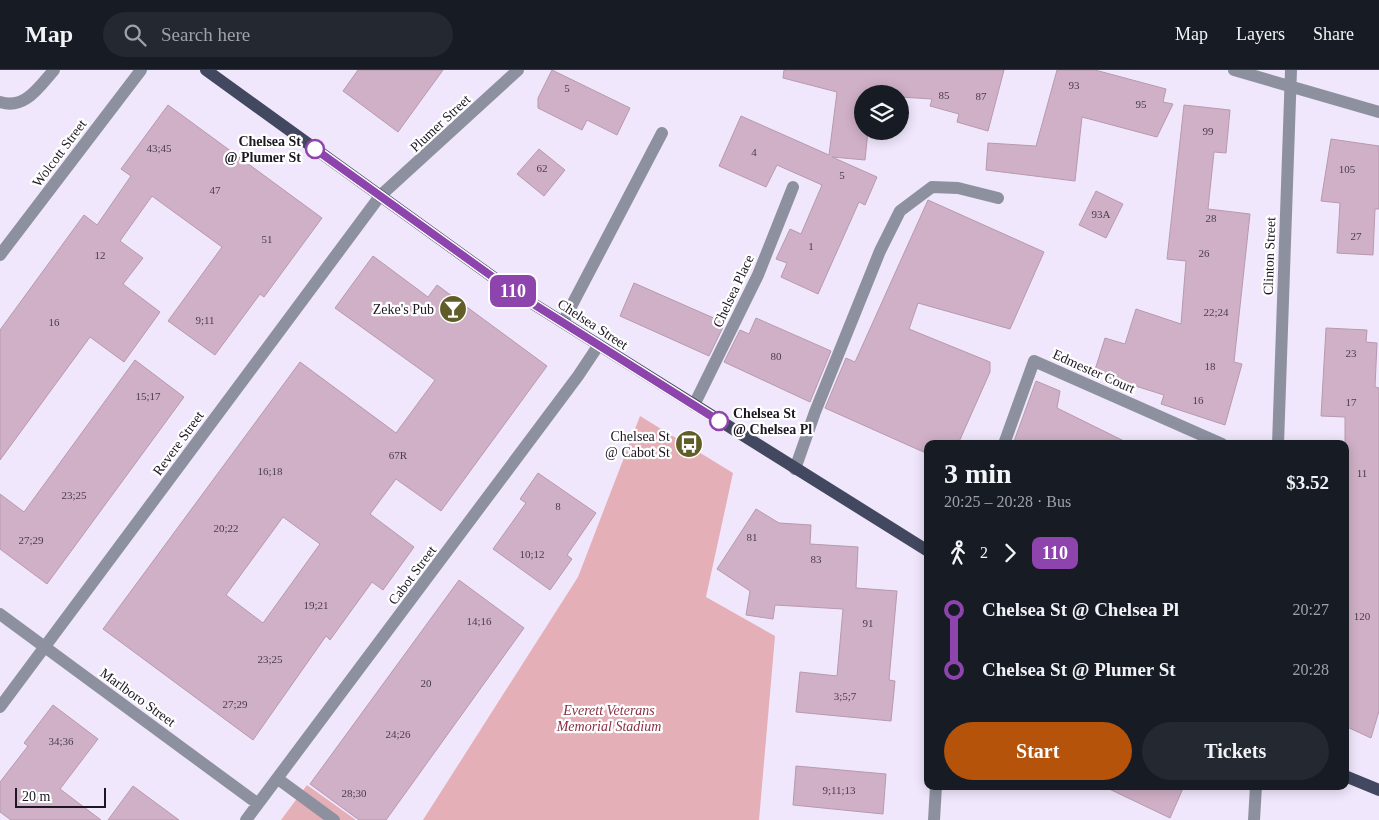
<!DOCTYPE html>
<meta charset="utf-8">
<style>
:root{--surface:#171b24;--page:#242831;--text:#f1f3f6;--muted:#9ea1a6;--line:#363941;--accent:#b45309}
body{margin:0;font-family:Georgia,serif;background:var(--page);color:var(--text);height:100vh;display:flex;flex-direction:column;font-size:19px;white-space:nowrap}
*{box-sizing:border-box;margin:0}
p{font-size:16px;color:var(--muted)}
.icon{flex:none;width:28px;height:28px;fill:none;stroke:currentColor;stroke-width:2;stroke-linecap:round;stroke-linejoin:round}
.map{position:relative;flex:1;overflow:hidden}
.side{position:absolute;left:924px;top:370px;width:425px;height:350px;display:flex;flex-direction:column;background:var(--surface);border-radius:10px;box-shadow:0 2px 12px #0003}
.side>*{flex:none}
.badge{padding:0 10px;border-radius:8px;font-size:18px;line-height:32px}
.buttons{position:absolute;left:854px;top:15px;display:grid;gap:10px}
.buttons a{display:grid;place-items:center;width:55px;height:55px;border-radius:50%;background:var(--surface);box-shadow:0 2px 12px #0003;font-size:25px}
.scale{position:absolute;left:15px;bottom:12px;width:91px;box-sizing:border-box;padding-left:5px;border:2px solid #1c1722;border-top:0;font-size:14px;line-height:18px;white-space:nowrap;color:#1c1722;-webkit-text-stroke:4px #fff;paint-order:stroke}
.map>.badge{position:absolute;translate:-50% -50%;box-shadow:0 0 0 2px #fff}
.legs{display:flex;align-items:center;gap:8px;height:55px;padding:0 20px;font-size:16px}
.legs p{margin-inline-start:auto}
.head{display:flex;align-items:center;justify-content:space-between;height:85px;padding:0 20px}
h1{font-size:28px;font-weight:800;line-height:38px}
.primary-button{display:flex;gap:10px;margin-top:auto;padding:10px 20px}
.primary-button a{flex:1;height:58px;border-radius:30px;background:var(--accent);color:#fff;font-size:20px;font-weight:800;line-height:58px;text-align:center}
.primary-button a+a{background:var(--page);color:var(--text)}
ul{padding:0 20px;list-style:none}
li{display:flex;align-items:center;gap:18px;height:60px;font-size:19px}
li i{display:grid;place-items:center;width:8px;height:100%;margin:0 6px;background:currentColor}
li i::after{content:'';width:12px;height:12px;margin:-6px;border:4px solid;border-radius:50%;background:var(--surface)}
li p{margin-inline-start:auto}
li:first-child i{background:linear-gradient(#0000 50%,currentColor 0)}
li:last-child i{background:linear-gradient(currentColor 50%,#0000 0)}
header{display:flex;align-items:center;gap:30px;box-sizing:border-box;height:70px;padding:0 25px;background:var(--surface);border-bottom:1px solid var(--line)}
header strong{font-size:24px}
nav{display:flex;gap:28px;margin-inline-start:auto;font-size:18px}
.search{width:350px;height:45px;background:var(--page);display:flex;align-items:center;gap:12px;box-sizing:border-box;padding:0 18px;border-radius:28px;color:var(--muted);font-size:19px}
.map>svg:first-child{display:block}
.green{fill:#e4afb7}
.building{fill:#d0b0c7;stroke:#b899af;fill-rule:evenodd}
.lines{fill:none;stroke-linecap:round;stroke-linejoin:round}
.minor{stroke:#8d919f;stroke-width:12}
.major{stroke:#41485f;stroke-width:12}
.line-1-casing{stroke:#fff;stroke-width:11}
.line-1{stroke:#8e44ad;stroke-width:8}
.stop-1-dot{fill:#fff;stroke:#8e44ad;stroke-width:2.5}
.labels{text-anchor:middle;stroke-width:4.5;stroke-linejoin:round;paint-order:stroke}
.number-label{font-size:11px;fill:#493d4b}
.street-label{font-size:14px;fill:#1c1722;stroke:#fff}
.stop-label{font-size:14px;font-weight:bold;fill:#1c1722;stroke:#fff;text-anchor:end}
.poi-label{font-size:14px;fill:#1c1722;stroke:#fff;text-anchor:end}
.park-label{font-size:14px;font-style:italic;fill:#883045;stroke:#fff}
</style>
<header>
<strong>Map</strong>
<div class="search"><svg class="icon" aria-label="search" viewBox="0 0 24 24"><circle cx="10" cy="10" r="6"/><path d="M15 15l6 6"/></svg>Search here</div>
<nav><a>Map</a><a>Layers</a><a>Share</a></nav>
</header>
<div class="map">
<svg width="1379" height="750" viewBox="0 0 1379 750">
<rect width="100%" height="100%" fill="#f0e7fc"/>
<path class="green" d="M640 346 733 403 706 527 775 566 759 750H423L578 507Z
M307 715 356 750H281Z"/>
<path class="building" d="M358 0H443L398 62 343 21Z
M552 0 630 38 617 65 587 50 582 60 538 38V28Z
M784 0H1004L988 61 957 52 959 44 930 36 932 29 900 27V24H862V61H868L865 90 832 87 877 107 865 135 859 132 818 224 781 207 787 193 776 189 790 159 801 164 822 115 777 95 766 117 719 96 741 46 829 85 837 22 783 8Z
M1057 0H1095L1166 19 1163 32 1173 34 1157 67 1082 47 1075 111 986 100 988 73 1036 76Z
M168 35 322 148 264 227 260 224 215 285 168 251 222 177 152 126 120 171 143 188 123 214 160 242 124 292 90 267 0 390V260L84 145 97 155 131 106 121 99Z
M1184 35 1230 40 1226 83 1214 82 1208 139 1250 144 1234 292 1242 294 1225 355 1161 334 1164 325 1094 303 1105 268 1125 274 1136 239 1181 254 1186 191 1167 189Z
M1331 69 1379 76V139H1375L1373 185 1337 183 1340 133 1321 131Z
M539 79 565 100 544 126 517 104Z
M1096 121 1123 134 1106 168 1079 155Z
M928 130 1044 182 1010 259 918 233 909 259 990 292V302L958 374H928V384L825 338 846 288 855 292Z
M373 186 428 227 437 215 547 296 441 441 396 409 370 444 414 477 383 520 372 512 330 570 326 566 253 670 103 559 300 292 396 363 435 310 335 238ZM283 447 320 474 263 553 226 525Z
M634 213 725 253 709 286 620 246Z
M756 248 831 281 810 332 724 292 740 260 749 264Z
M1326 258 1367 260 1366 272 1377 273 1375 317 1379 318V641L1371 668 1345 656V347L1321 346Z
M135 290 184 327 47 514 0 479V424L24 442Z
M1036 311 1060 321 1057 338 1130 374H1013Z
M538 403 596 443 567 485 572 489 550 520 493 479 526 433 520 429Z
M756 439 779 453 811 455 810 474 858 477 856 518 897 521 889 610 895 611 891 651 796 642 800 602 837 606 843 539 775 535 773 549 746 545 750 521 717 499Z
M459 510 524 558 386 750H359L310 714Z
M53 635 98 669 60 719 101 750H11L0 742V712L28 676 24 673Z
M796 696 886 704 883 744 793 735Z
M133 716 179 750H108Z
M1103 716H1184L1170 748Z"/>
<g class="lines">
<path class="minor" d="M1234 0 1379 42
M0 32C25 40 39 17 54 0
M0 185 141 0
M563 252 662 63
M694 335 758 205 793 117
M1004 374 1034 291 1222 374
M1278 374 1291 0
M795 399 815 342 880 181 900 141 932 117 958 118 998 128
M0 544 258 734
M0 637 380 126 518 0
M278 709 334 750
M246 750 578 306 598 276
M934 750 936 716
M1254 750 1256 716"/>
<path class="major" d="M206 0 508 218 928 481
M1345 706 1379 720"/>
</g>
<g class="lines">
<g class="line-1-casing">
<path id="line-1" d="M315 79 508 218 719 351"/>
</g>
<use href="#line-1" class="line-1"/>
</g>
<defs>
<g id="bar-disc" transform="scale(1.4375)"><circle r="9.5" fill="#615d29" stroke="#fff"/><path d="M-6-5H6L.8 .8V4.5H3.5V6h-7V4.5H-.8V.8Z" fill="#fff"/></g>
<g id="bus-disc" transform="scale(1.4375)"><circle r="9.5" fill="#615d29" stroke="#fff"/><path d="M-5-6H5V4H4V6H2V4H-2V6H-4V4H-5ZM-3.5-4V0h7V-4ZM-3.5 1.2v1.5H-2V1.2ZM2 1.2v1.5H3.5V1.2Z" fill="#fff"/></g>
</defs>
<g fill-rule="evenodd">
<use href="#bar-disc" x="453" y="239"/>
<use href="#bus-disc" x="689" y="374"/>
</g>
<g class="stop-1-dot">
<circle cx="315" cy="79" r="9"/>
<circle cx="719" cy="351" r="9"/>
</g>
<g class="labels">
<g class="number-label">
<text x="1074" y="19">93</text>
<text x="567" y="22">5</text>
<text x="944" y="29">85</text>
<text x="981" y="30">87</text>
<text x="1141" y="38">95</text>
<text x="1208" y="65">99</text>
<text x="159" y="82">43;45</text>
<text x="754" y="86">4</text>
<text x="542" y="102">62</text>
<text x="1347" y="103">105</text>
<text x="842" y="109">5</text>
<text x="215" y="124">47</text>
<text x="1101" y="148">93A</text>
<text x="1211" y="152">28</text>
<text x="1356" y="170">27</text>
<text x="267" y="173">51</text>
<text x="811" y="180">1</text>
<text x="1204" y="187">26</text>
<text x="100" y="189">12</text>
<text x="1216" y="246">22;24</text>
<text x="205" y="254">9;11</text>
<text x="54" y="256">16</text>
<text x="1351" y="287">23</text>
<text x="776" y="290">80</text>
<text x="1210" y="300">18</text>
<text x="148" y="330">15;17</text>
<text x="1198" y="334">16</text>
<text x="1351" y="336">17</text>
<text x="398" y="389">67R</text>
<text x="270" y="405">16;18</text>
<text x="1362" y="407">11</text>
<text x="74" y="429">23;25</text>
<text x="558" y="440">8</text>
<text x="226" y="462">20;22</text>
<text x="752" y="471">81</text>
<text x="31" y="474">27;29</text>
<text x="532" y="488">10;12</text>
<text x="816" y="493">83</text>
<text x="316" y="539">19;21</text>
<text x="1362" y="550">120</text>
<text x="479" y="555">14;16</text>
<text x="868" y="557">91</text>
<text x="270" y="593">23;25</text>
<text x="426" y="617">20</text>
<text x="845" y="630">3;5;7</text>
<text x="235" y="638">27;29</text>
<text x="398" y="668">24;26</text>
<text x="61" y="675">34;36</text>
<text x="839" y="724">9;11;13</text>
<text x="354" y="727">28;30</text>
</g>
<g class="street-label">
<text transform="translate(440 53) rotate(-43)" y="5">Plumer Street</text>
<text transform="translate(59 83) rotate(-53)" y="5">Wolcott Street</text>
<text transform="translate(1269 186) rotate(-88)" y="5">Clinton Street</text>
<text transform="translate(733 221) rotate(-65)" y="5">Chelsea Place</text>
<text transform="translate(593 254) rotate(33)" y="5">Chelsea Street</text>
<text transform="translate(1094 301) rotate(24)" y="5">Edmester Court</text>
<text transform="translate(178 373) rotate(-54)" y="5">Revere Street</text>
<text transform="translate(412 505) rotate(-53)" y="5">Cabot Street</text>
<text transform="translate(138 627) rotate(36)" y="5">Marlboro Street</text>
</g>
<g class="stop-label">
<text x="301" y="76">Chelsea St<tspan x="301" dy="16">@ Plumer St</tspan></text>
<text x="733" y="348" text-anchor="start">Chelsea St<tspan x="733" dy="16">@ Chelsea Pl</tspan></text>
</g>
<g class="poi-label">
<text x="434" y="244">Zeke's Pub</text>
<text x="670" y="371">Chelsea St<tspan x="670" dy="16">@ Cabot St</tspan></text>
</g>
<g class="park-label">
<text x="609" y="645">Everett Veterans<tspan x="609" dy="16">Memorial Stadium</tspan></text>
</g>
</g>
</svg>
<div class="buttons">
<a><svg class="icon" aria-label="layers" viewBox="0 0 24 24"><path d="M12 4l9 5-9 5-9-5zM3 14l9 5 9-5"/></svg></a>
</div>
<div class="scale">20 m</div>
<b class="badge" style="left:513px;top:221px;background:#8e44ad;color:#fff">110</b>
<section class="side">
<div class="head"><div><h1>3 min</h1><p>20:25 – 20:28 · Bus</p></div><b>$3.52</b></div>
<div class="legs"><svg class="icon" aria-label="walk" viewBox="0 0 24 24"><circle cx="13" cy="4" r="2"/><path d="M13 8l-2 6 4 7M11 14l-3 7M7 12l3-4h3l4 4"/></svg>2<svg class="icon" aria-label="forward" viewBox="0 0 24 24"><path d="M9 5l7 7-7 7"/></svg><b class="badge" style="background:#8e44ad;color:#fff">110</b></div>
<ul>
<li><i style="color:#8e44ad"></i><b>Chelsea St @ Chelsea Pl</b><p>20:27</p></li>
<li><i style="color:#8e44ad"></i><b>Chelsea St @ Plumer St</b><p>20:28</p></li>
</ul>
<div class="primary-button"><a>Start</a><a>Tickets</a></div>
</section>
</div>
